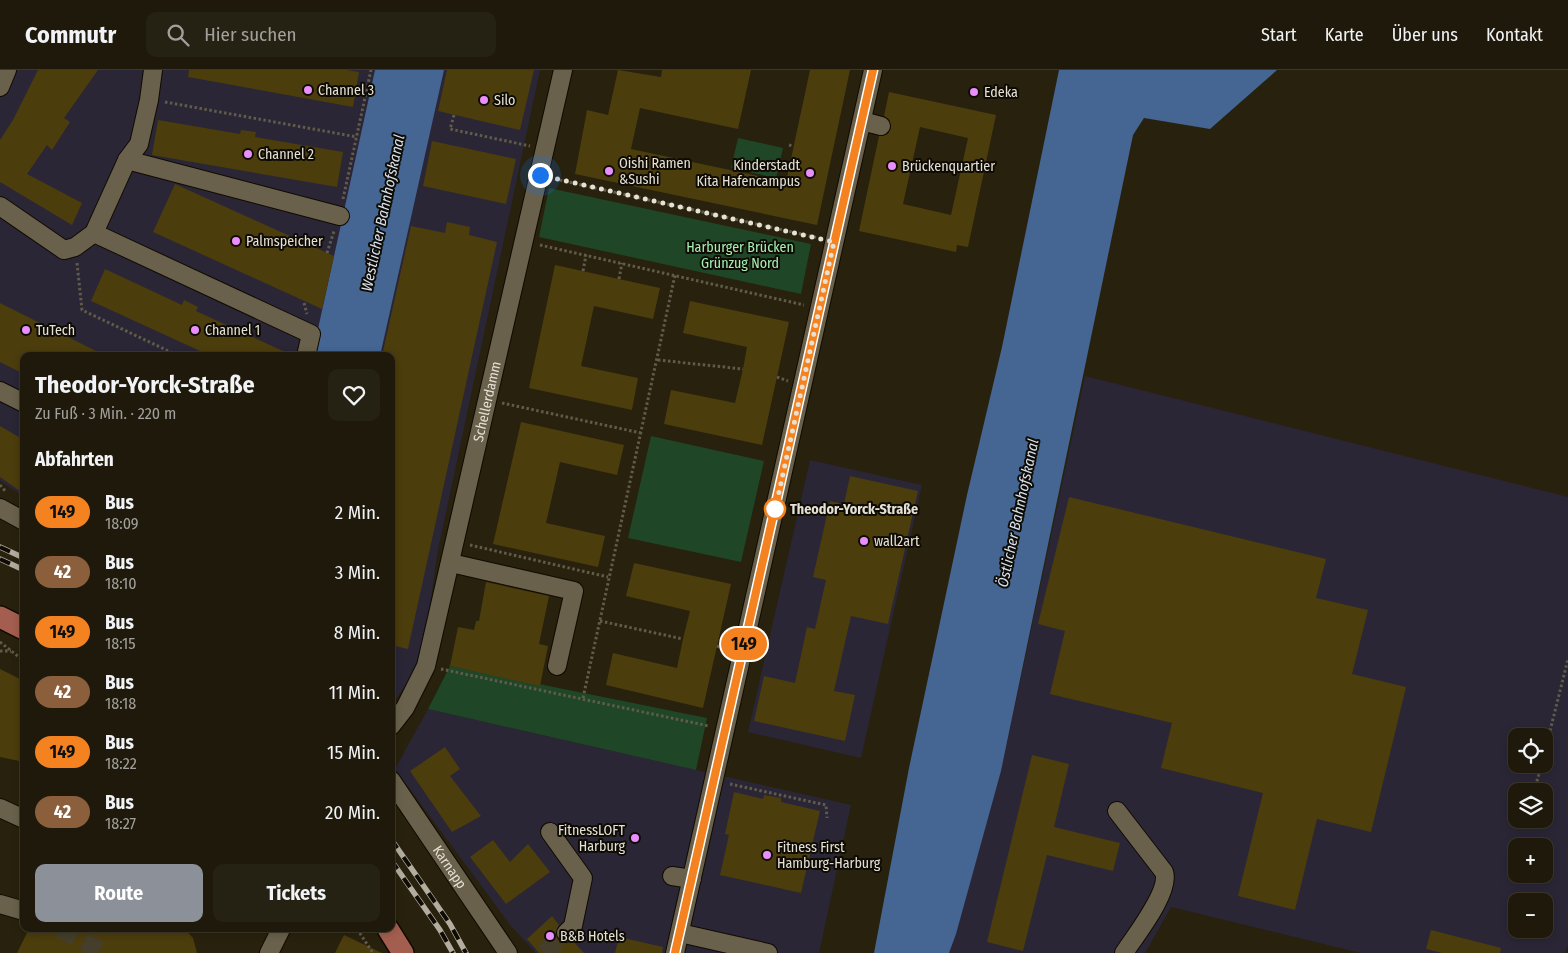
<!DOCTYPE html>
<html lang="de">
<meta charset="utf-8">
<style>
:root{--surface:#1e190a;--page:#262213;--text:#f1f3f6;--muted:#a1a09c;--line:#3c382b;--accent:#8c9099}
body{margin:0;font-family:"Fira Sans Condensed",sans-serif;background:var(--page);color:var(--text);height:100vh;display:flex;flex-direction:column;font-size:19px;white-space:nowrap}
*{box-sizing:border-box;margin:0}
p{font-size:16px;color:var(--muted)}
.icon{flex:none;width:28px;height:28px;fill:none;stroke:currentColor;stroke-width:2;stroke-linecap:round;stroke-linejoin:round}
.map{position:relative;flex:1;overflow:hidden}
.panel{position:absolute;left:20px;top:282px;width:375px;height:580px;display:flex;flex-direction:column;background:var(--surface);border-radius:10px;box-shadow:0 2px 8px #0003,0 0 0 1px var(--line)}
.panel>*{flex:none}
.badge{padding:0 10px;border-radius:16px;font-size:18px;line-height:32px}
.tools{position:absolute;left:1508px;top:658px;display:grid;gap:10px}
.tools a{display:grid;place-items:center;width:45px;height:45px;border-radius:10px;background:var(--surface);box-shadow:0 2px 8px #0003,0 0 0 1px var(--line);font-size:25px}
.you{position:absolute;width:25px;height:25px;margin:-12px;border:4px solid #fff;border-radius:50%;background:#1a73e8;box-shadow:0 0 0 8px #1a73e833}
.map>.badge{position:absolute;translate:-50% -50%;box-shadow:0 0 0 2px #fff}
h2{padding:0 15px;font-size:19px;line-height:45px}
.round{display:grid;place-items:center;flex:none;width:52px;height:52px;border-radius:10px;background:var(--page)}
.head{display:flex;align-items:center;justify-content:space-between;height:85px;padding:0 15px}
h1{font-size:24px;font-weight:700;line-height:38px}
.action{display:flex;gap:10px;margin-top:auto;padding:10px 15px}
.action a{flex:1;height:58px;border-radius:10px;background:var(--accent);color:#fff;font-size:20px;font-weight:700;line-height:58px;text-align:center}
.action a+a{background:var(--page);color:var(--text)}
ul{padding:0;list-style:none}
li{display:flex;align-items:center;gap:15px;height:60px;padding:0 15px}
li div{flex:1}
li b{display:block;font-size:19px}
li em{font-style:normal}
li .badge{min-width:55px;font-weight:700;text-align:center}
header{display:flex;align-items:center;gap:30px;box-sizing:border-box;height:70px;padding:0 25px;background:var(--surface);border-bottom:1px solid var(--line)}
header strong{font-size:24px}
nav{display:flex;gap:28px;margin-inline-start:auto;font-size:18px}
.search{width:350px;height:45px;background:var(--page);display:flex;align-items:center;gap:12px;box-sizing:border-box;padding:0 18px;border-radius:10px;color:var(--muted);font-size:19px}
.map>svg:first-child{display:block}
.commercial{fill:#2a2636;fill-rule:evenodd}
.green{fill:#1e4627}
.water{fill:#456593}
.building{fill:#4c3d0d;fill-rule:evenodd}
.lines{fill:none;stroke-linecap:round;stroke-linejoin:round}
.minor-tunnel{stroke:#443e2b;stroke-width:18;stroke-dasharray:18 9;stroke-linecap:butt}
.minor-casing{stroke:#100a00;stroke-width:20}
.major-casing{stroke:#100a00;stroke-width:24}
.path{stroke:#615b49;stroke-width:3;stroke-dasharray:2.5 2.5;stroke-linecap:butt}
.minor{stroke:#69614b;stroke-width:18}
.major{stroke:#a35e4f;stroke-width:21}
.rail-casing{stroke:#b2ad9e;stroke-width:5.5}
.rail{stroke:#0e0b04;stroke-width:4;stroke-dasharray:11;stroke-linecap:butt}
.line-casing{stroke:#fff;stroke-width:11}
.line{stroke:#f58220;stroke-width:8}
.walk{stroke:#e6e1d5;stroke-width:5;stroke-dasharray:0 9}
.poi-dot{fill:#ea8dfd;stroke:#0e0b04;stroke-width:2}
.stop-dot{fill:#fff;stroke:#f58220;stroke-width:2.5}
.labels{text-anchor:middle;stroke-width:4;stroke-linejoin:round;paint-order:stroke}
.poi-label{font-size:14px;fill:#e6e1d5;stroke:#0e0b04;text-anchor:start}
.park-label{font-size:14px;fill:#a6f1b2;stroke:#0e0b04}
.street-label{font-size:14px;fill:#e6e1d5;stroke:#0e0b04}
.stop-label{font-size:14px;font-weight:bold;fill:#e6e1d5;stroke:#0e0b04;text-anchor:start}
.water-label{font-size:15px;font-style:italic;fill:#d8e2f0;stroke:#0e0b04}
</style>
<header>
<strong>Commutr</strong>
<div class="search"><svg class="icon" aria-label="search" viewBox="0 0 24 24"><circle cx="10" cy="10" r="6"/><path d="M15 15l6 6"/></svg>Hier suchen</div>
<nav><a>Start</a><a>Karte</a><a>Über uns</a><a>Kontakt</a></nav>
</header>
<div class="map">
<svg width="1568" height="883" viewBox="0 0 1568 883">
<rect width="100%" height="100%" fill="#28210d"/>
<path class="commercial" d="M0 0H540L437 485 425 572 410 609 391 636V286H24V427L0 411Z
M1085 306 1568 427V875L1565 883H1361L1171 837 1145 883H949L1001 701ZM1516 666H1544V694H1516ZM1516 721H1544V749H1516ZM1516 776H1544V804H1516ZM1516 831H1544V859H1516Z
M810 390 922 415 861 688 748 662Z
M428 639 851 735 819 883H536L511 856 395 699Z"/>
<path class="green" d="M738 68 783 78 776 108 731 98Z
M549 118 811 174 801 224 539 167Z
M651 366 764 391 741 492 628 468Z
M450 596 707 648 696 700 428 639Z"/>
<path class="water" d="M375 0H444L380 286H312Z
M1059 0H1277L1210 59 1144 48 1133 65 1001 701 956 864 949 883H874L909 698 967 425 1002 277Z"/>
<path class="building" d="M38 0H98L64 48 70 52 52 80 47 75 27 104 82 133 72 155 0 112V70L13 50Z
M189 0H347L359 2 353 37 188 7Z
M447 0H534L520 60 438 41Z
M618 0 661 7 662 0H751L738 59 640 38 631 79 786 112 810 0H850L817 155 575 104 587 40 608 45Z
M889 22 996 45 968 177 957 175 956 182 859 161 879 66 888 64 891 58 889 49 884 46ZM920 57 968 68 951 145 903 134Z
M158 50 240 64 241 60 256 62 255 67 343 82 337 117 152 85Z
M432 71 516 89 506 134 423 116Z
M175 114 334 186 322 239 153 162Z
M447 152 470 157 469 165 497 172 408 579 391 575V286H382L411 156 445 163Z
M555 195 660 218 653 249 594 236 581 296 638 308 632 340 529 318Z
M105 199 182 235 184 230 198 237 196 241 294 286H211L91 231Z
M690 231 789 252 762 375 664 354 671 320 735 333 743 299 747 277 683 263Z
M0 233 106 286H24V304L0 292Z
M521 352 624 375 617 405 560 392 546 453 605 466 598 497 493 474Z
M0 356 24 370V424L0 407Z
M850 406 918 421 888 554 851 546 834 621 855 625 845 671 754 651 764 606 795 613 807 557 815 559 826 510 813 507 830 431 844 434Z
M1069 427 1326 489 1316 528 1368 540 1352 604 1406 617 1371 762 1317 749 1295 840 1238 826 1263 723 1161 698 1172 653 1050 624 1065 561 1038 554Z
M634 493 731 514 703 638 606 615 613 583 677 598 683 569 690 541 626 526Z
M486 512 549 526 539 574 548 576 540 616 450 596 458 557 474 560 476 551H479Z
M0 599 24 611V692L0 687Z
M445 677 460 699 450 706 481 746 452 762 410 701Z
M1032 685 1069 694 1054 757 1120 773 1113 801 1047 785 1023 881 987 872Z
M734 722 763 729 764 725 781 728V732L820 741 801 823 720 805 729 765 725 764Z
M493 770 510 792 528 774 550 802 506 834 470 787Z
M552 846 559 855 556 861 558 870 564 873 573 871 584 883H539L527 869Z
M29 859H185L193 868 197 883H17Z
M1431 860 1501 878 1500 883H1442L1426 879Z
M344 865 382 883H335Z
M619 867 663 877 662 883H615Z"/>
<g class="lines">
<path class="minor-tunnel" d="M60 859 105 883
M544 883 566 863"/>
<g class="minor-casing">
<g id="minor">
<path d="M0 17 7 0"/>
<path d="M862 51 881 56"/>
<path d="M127 90 340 146"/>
<path d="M0 136 64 180 75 177 94 163 127 90 139 74 149 30 153 0"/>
<path d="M94 163 311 264 306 286"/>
<path d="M0 321 24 333"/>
<path d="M0 438 24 451"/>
<path d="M451 493 574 521 557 596"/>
<path id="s1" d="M391 656 405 638 426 596 563 0"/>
<path id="s2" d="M391 710 508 883"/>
<path d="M0 738 24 749"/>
<path d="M1117 741 1164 802C1171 821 1135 866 1124 883"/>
<path d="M550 762 583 808 573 856 566 863"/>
<path d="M672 806 692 809"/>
<path d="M0 834 24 841"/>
<path d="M680 863 768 883"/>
<path d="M269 883 281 859"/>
<path d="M675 883 873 0"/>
</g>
</g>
<g class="major-casing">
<path id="major" d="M0 547 24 559
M388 859 403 883"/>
</g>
<path class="path" d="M165 32 357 67
M454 45 450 59 530 76
M789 75 793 76
M555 109 819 168
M343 129 371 0
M540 175 804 235
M327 183 334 161
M77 193 82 240 179 286
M583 201 586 185
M619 209 622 193
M304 233 307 244
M658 290 743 299
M777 307 788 311
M502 333 641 363
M0 415 6 422
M470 475 608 507
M600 551 683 569
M0 572 24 591
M717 576 726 579
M0 581H11
M441 599 709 656
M583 628 675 205
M1544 685 1568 589
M730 714 826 735 827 748
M1534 721 1542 694
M357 859 373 883"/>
<use href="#minor" class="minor"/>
<use href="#major" class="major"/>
<g class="rail-casing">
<path id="rail" d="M0 477 24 488
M0 489 24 500
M391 769 450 854 466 883
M391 790 440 860 453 883"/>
</g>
<use href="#rail" class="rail"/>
</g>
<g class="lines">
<g class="line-casing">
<path id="line" d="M675 883 873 0"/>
</g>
<use href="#line" class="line"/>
<path class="walk" d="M540 105 834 172 774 445 775 439"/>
</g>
<g class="poi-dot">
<circle cx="308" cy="20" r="5"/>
<circle cx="974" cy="22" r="5"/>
<circle cx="484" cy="30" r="5"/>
<circle cx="248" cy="84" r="5"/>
<circle cx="892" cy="96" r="5"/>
<circle cx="609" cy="101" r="5"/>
<circle cx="810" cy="103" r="5"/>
<circle cx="236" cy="171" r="5"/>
<circle cx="26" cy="260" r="5"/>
<circle cx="195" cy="260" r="5"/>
<circle cx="864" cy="471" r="5"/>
<circle cx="635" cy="768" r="5"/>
<circle cx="767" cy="785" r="5"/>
<circle cx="550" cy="866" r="5"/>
</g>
<circle class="stop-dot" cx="775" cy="439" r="10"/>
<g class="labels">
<g class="poi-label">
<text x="318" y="25">Channel 3</text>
<text x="984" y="27">Edeka</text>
<text x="494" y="35">Silo</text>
<text x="258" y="89">Channel 2</text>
<text x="619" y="98">Oishi Ramen<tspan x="619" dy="16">&amp;Sushi</tspan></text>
<text x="800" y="100" text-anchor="end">Kinderstadt<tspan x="800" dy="16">Kita Hafencampus</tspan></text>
<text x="902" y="101">Brückenquartier</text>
<text x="246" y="176">Palmspeicher</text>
<text x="36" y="265">TuTech</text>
<text x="205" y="265">Channel 1</text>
<text x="874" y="476">wall2art</text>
<text x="625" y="765" text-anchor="end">FitnessLOFT<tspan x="625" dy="16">Harburg</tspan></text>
<text x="777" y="782">Fitness First<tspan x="777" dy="16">Hamburg-Harburg</tspan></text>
<text x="560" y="871">B&amp;B Hotels</text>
</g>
<g class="park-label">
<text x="740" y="182">Harburger Brücken<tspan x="740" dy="16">Grünzug Nord</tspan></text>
</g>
<g class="street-label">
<text dy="5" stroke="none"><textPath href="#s1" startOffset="341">Schellerdamm</textPath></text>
<text dy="5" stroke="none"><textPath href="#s2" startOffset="105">Karnapp</textPath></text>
</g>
<g class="stop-label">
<text x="790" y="444">Theodor-Yorck-Straße</text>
</g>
<g class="water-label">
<text transform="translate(383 143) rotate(-78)" y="5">Westlicher Bahnhofskanal</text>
<text transform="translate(1018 443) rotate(-78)" y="5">Östlicher Bahnhofskanal</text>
</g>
</g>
</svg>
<div class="tools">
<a><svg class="icon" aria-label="locate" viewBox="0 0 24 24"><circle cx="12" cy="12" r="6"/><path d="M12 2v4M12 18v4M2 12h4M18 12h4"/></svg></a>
<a><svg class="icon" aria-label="layers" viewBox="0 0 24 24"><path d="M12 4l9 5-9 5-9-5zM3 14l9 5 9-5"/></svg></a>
<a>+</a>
<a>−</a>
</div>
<div class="you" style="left:540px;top:105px"></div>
<b class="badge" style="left:744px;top:574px;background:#f58220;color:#111">149</b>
<section class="panel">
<div class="head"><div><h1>Theodor-Yorck-Straße</h1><p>Zu Fuß · 3 Min. · 220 m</p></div><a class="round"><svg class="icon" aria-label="heart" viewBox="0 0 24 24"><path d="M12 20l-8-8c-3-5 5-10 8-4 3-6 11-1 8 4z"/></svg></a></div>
<h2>Abfahrten</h2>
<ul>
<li><span class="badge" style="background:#f58220;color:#111">149</span><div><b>Bus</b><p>18:09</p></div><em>2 Min.</em></li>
<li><span class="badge" style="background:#8b5e3c;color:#fff">42</span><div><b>Bus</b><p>18:10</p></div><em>3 Min.</em></li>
<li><span class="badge" style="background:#f58220;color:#111">149</span><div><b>Bus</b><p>18:15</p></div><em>8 Min.</em></li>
<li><span class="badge" style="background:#8b5e3c;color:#fff">42</span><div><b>Bus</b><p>18:18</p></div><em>11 Min.</em></li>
<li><span class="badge" style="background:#f58220;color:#111">149</span><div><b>Bus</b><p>18:22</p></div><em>15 Min.</em></li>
<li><span class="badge" style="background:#8b5e3c;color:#fff">42</span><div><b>Bus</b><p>18:27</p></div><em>20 Min.</em></li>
</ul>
<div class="action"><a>Route</a><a>Tickets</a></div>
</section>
</div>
